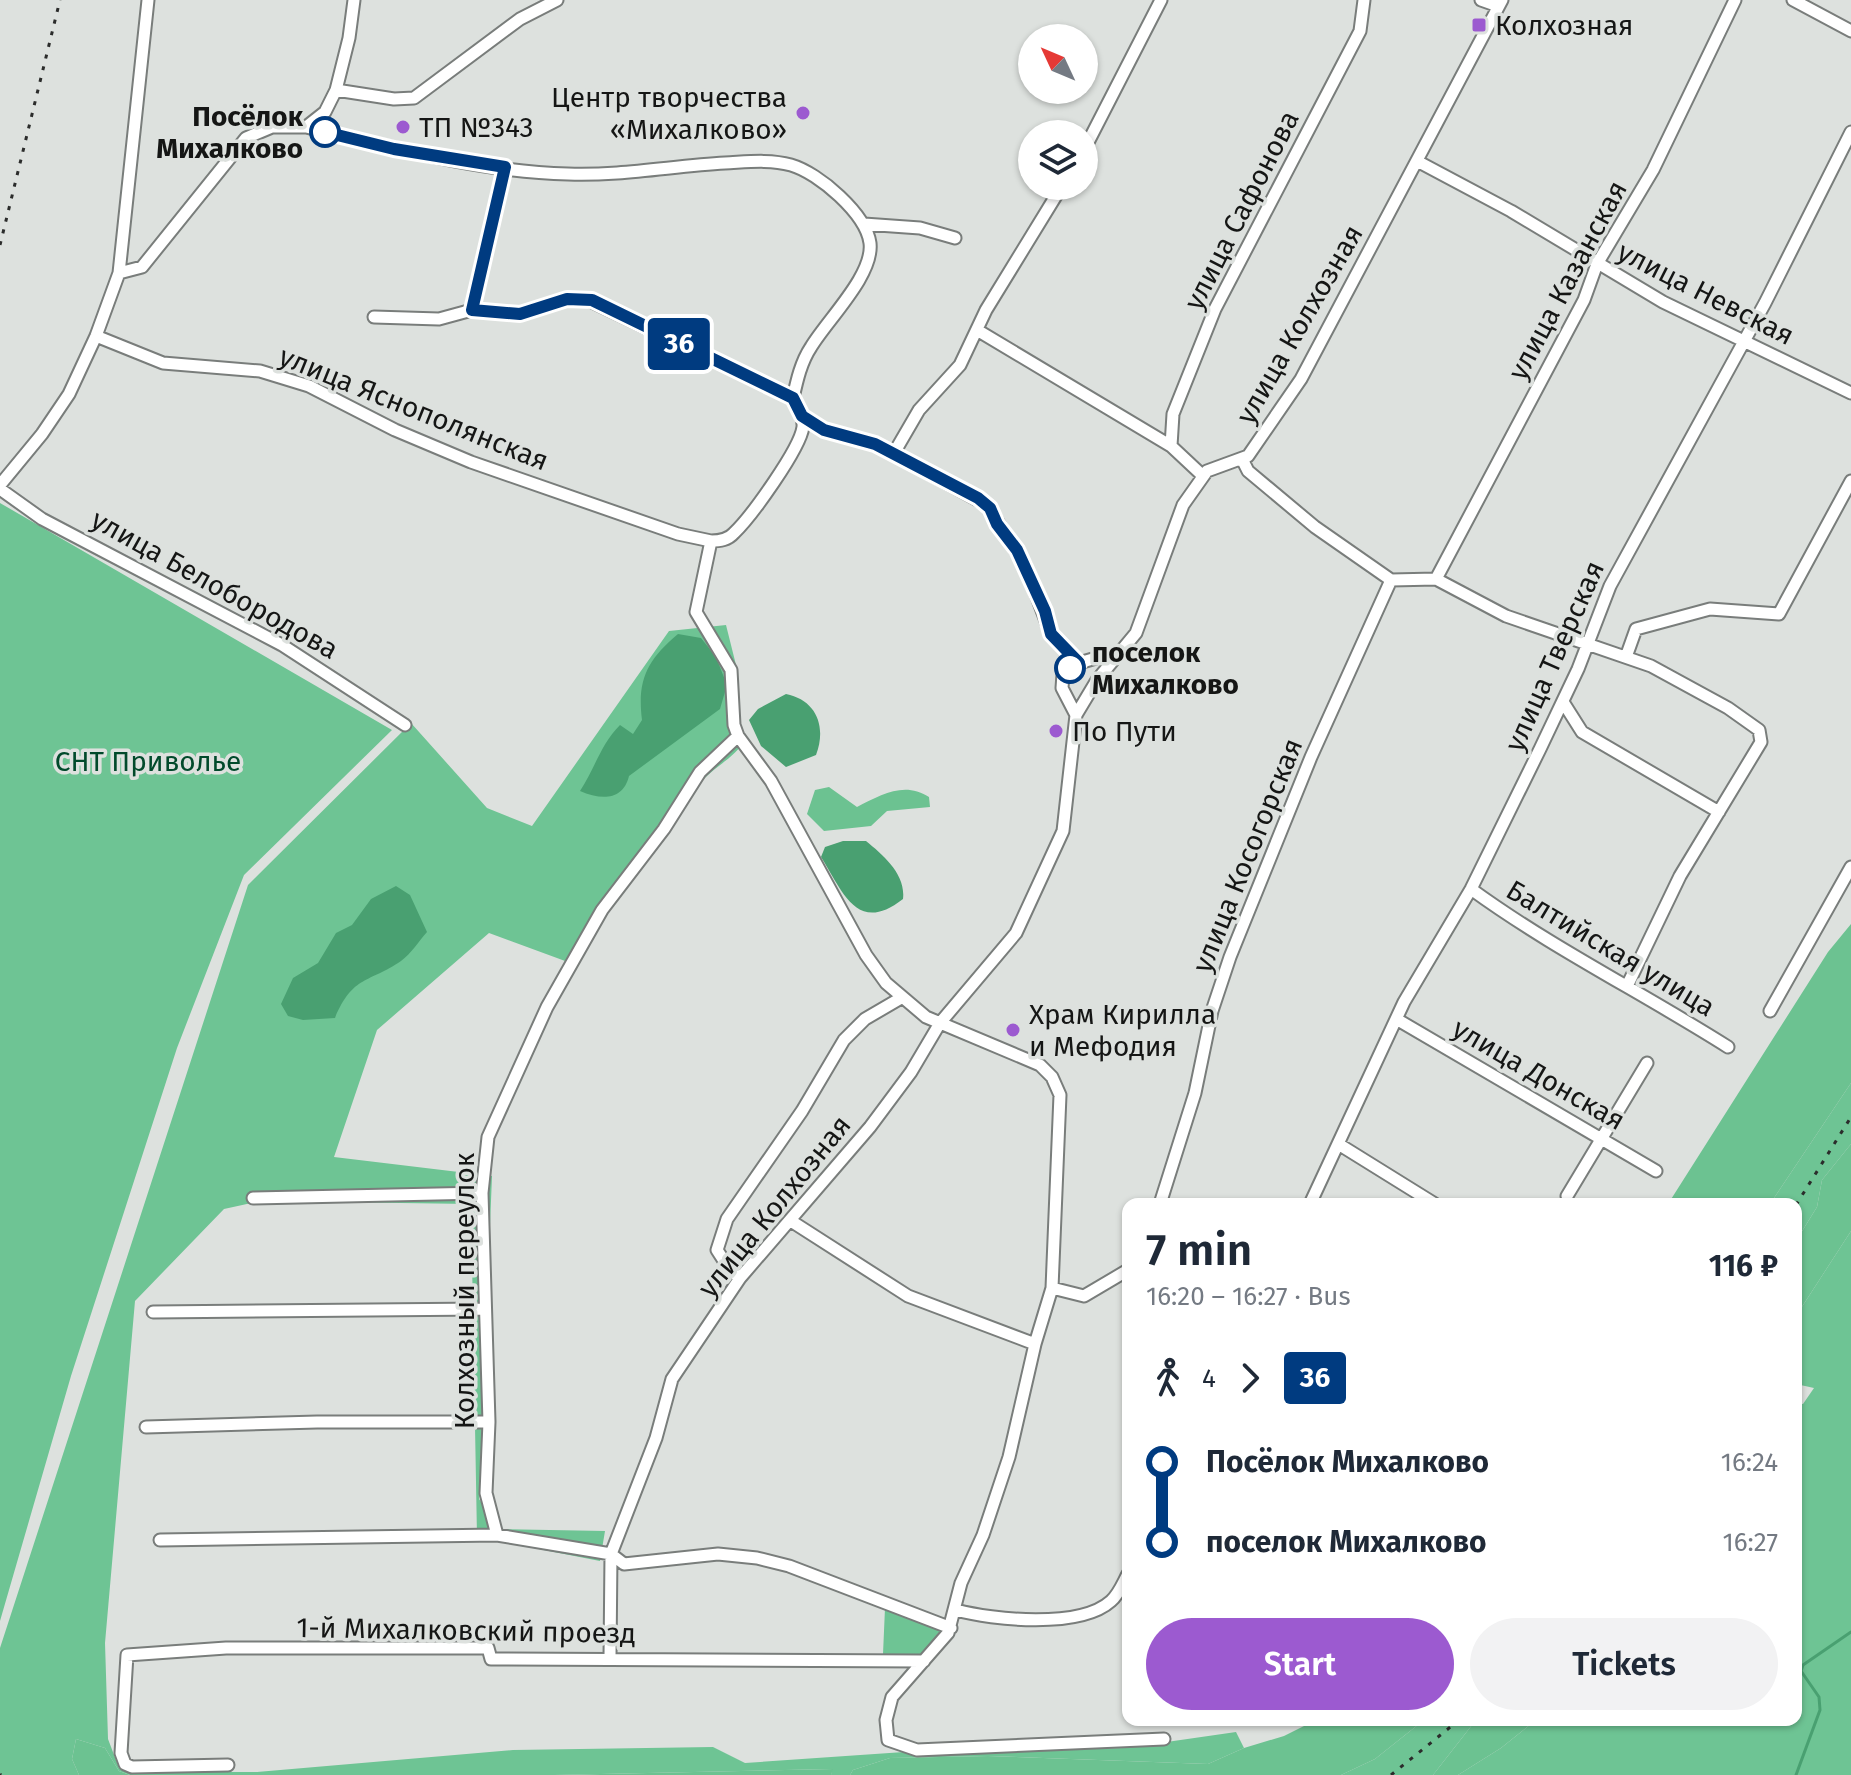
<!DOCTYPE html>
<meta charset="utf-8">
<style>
:root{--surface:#fff;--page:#f2f2f3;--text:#1f2937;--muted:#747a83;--accent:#9c5ad0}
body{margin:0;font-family:"Fira Sans",sans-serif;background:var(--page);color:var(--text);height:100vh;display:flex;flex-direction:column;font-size:30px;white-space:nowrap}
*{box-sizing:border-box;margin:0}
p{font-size:26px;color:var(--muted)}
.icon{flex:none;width:44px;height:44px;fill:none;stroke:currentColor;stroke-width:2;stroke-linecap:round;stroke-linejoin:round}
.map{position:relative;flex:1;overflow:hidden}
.side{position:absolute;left:1122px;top:1198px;width:680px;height:528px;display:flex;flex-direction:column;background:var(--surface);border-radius:16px;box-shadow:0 2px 6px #0004}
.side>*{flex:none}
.badge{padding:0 16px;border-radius:6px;font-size:28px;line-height:52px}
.needle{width:52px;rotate:314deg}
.controls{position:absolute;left:1018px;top:24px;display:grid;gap:16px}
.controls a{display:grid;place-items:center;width:80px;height:80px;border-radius:50%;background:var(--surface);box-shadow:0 2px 6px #0004;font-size:40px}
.map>.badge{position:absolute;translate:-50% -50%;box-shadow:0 0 0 4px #fff}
.legs{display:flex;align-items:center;gap:12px;height:88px;padding:0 24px;font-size:26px}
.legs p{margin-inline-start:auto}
.head{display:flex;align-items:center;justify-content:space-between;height:136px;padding:0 24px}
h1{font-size:44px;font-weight:600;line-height:60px}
.cta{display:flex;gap:16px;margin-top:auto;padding:16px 24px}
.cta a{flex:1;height:92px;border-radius:48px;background:var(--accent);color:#fff;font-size:32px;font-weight:600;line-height:92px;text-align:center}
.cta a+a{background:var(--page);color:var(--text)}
ul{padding:0 24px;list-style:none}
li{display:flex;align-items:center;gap:28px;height:80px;font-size:30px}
li i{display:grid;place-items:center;width:12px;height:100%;margin:0 10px;background:currentColor}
li i::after{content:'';width:20px;height:20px;margin:-10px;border:6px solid;border-radius:50%;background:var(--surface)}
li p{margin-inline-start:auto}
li:first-child i{background:linear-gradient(#0000 50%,currentColor 0)}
li:last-child i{background:linear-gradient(currentColor 50%,#0000 0)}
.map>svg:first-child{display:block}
.green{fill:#6ec494}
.forest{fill:#6cc291}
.water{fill:#49a071}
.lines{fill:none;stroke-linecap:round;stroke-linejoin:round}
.stream{stroke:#49a071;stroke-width:3}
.street-casing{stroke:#797d7b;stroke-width:15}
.street{stroke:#fff;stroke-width:11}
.rail{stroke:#2b2c2b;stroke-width:3;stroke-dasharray:4 8;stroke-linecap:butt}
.line-1-casing{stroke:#fff;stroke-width:18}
.line-1{stroke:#003b80;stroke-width:12}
.poi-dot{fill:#9c5ad0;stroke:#dde1de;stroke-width:3}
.stop-1-dot{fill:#fff;stroke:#003b80;stroke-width:4}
.labels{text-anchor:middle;stroke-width:7;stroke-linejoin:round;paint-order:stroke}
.poi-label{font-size:28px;fill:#151615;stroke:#dde1de;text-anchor:start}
.stop-label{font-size:28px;font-weight:bold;fill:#151615;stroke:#dde1de;text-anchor:end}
.street-label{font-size:28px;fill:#151615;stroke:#dde1de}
.park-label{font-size:28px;fill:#014a2b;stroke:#dde1de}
</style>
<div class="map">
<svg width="1851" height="1775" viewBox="0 0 1851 1775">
<rect width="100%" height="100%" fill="#dde1de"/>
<path class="green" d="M0 503 392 730 244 875 177 1048 71 1376 0 1621Z
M726 625 736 665 730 693 729 727 747 737C733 761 714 765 699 785 655 843 612 902 576 965L489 933 377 1030 334 1157 492 1176 479 1499 501 1529 605 1531 600 1561 477 1537 471 1204 260 1201 224 1209 135 1301 105 1643 108 1739 119 1768 131 1772H257L513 1750 713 1747 745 1763 904 1752 1125 1748 1236 1732 1244 1748 1208 1764 988 1756 890 1758 853 1770 850 1775H831L832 1769 554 1775H130L119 1771 105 1748 76 1739 72 1759 79 1775H0V1648L248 885 411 723 487 808 532 826 669 631Z
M1851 1083V1144L1822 1180 1817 1207 1796 1241V1204H1770Z
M1851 1231V1775H1458L1501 1748 1536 1720H1796V1403L1803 1404 1814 1388 1796 1384V1316Z
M885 1608 942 1630 920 1657 883 1654Z
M1424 1720H1476L1433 1775H1341L1375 1759Z"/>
<path class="forest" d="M829 787 857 807C881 795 904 781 929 797L930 807 887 811 871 826 824 831 807 814 815 790Z
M1851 924V1083L1770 1204H1668L1828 952Z
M1851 1144V1231L1796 1316V1241L1817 1207 1822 1180Z
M1316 1720H1424L1375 1759 1341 1775H850L853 1770 890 1758 988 1756 1208 1764 1244 1748 1284 1736Z
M1476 1720H1536L1501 1748 1458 1775H1433Z
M76 1739 105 1748 119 1771 130 1775H79L72 1759Z
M833 1769 831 1775H554Z"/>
<path class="water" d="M678 634 701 638 716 657 727 685 720 709 629 776C623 801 601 800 580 791 595 768 601 744 620 725L633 734 642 720C637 680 647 660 678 634Z
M786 694C816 700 827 726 816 755L786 767 761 746 749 720 758 709Z
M843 841H866C883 855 906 874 903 899 857 935 843 892 821 857L825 847Z
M396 886 410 895 427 932C419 941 411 954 401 961 369 983 353 975 335 1018L303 1020 288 1016 281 1004 293 978 318 963 336 933 352 925 371 899Z"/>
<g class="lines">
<path class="stream" d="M1796 1775 1820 1710 1819 1697 1801 1671 1803 1665 1851 1632"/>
<g class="street-casing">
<path id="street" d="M1481 0 1498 6
M1793 0 1851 31
M336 90 394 99 414 98 520 19 557 0
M306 127C391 147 480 172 568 174 619 176 673 166 725 163 747 162 769 159 791 165 819 173 866 214 870 243 874 275 827 320 811 347 801 362 797 380 793 398 797 407 804 416 803 427 800 449 751 517 734 533 728 540 720 541 711 541
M1084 150 1161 0
M1417 161 1511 211 1663 302 1851 393
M864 224 920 228 955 238
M119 273 142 267 246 138 272 127H306L325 112 336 90 349 38 354 0
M472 310 505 167
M374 317 439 319 472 310 520 314 567 299H586L793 398
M977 330 1171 446 1202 475
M96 336 163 363 260 371 309 386 395 430 471 462 678 534 711 541
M802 416 824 430 875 444 987 505 1025 565 1051 634 1079 663
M1171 446 1173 414 1215 309 1360 31 1364 0
M894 453 919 410 960 365 986 310 1062 186
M1243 461 1248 471 1315 527 1391 580 1436 579 1506 616 1651 666 1728 708 1759 730 1761 742 1680 876 1628 984
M0 485 42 434 69 394 96 336 119 273 148 0
M0 489 42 519 282 645 405 725
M711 541 696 612 731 670 734 725 738 736 771 781 866 955 886 983 926 1017 1040 1065 1052 1077 1060 1095 1052 1288 1035 1344 1009 1457 983 1535 961 1583 948 1633 892 1697 886 1720 888 1740 917 1750 1164 1739
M1436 579 1584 300 1597 264 1653 170 1735 0
M1626 657 1636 629 1710 609 1779 614 1851 481
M1563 702 1582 732 1719 812
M1076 715 1062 688 1063 674 1079 663 1120 651
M1471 889C1552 948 1643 993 1728 1047
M1770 1011 1851 867
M1398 1020 1656 1171
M1340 1145 1435 1204
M1567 1196 1647 1063
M253 1198 482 1193
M1160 1204 1195 1093 1212 1011 1230 957 1311 757 1391 580
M1310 1204 1404 1002 1471 889 1540 749 1578 669 1610 586 1765 303 1851 132
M791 1221 908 1296 1035 1344
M740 1278 730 1270 717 1250 727 1219 802 1111 844 1040 865 1019 901 998
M1052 1288 1084 1296 1128 1270
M153 1312 485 1309
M146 1427 317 1422H489
M497 1535 486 1493 489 1422 482 1193 488 1137 547 1007 602 910 664 829 700 772 738 736
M160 1540 497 1535 611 1554 624 1564 718 1554 757 1558 789 1566 951 1628
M956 1610C993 1620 1080 1629 1111 1601 1119 1594 1123 1583 1128 1574
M610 1657 611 1554 656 1438 672 1379 740 1278 870 1127 911 1072 940 1023 1016 933 1063 831 1076 715 1097 680 1136 633 1183 505 1207 471 1248 456 1301 379 1502 0
M228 1765 132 1767 125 1764 121 1753 127 1655 226 1648H488L491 1659 924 1661"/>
</g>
<use href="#street" class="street"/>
<path class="rail" d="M0 245 60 0
M1796 1205 1851 1117
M0 1774 1 1775
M1391 1775 1459 1720"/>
</g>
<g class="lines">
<g class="line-1-casing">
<path id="line-1" d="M325 132 394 149 505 167 472 310 520 314 567 299 592 300 793 398 802 416 824 430 875 444 978 498 990 508 997 524 1017 550 1045 611 1051 634 1079 663 1070 668"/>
</g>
<use href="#line-1" class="line-1"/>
</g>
<g class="poi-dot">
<rect x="1471" y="17" width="16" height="16" rx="4"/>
<circle cx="803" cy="113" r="8"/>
<circle cx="403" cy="127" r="8"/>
<circle cx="1056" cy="731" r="8"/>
<circle cx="1013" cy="1030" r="8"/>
</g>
<g class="stop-1-dot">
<circle cx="325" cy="132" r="14"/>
<circle cx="1070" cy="668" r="14"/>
</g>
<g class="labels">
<g class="poi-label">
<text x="1495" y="35">Колхозная</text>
<text x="787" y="107" text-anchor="end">Центр творчества<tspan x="787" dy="32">«Михалково»</tspan></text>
<text x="419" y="137">ТП №343</text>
<text x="1072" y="741">По Пути</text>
<text x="1029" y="1024">Храм Кирилла<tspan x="1029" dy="32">и Мефодия</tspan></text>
</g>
<g class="stop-label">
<text x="303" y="126">Посёлок<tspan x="303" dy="32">Михалково</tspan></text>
<text x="1092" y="662" text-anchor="start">поселок<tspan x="1092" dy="32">Михалково</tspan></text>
</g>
<g class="street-label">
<text transform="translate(1241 210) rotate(-63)" y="10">улица Сафонова</text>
<text transform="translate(1567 280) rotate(-62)" y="10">улица Казанская</text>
<text transform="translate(1706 293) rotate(27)" y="10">улица Невская</text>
<text transform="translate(1299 324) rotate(-60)" y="10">улица Колхозная</text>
<text transform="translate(414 408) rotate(22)" y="10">улица Яснополянская</text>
<text transform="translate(215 584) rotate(29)" y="10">улица Белобородова</text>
<text transform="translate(1554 656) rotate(-66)" y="10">улица Тверская</text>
<text transform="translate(1247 855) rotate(-68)" y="10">улица Косогорская</text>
<text transform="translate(1611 948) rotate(31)" y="10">Балтийская улица</text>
<text transform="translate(1539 1074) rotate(30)" y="10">улица Донская</text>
<text transform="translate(774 1206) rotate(-51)" y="10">улица Колхозная</text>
<text transform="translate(464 1291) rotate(-90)" y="10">Колхозный переулок</text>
<text transform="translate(466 1630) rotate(1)" y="10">1-й Михалковский проезд</text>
</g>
<g class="park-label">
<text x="148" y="771">СНТ Приволье</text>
</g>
</g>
</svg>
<div class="controls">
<a><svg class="needle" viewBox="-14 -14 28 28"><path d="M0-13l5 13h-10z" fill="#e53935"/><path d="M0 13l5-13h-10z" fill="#747a83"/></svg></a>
<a><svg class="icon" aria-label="layers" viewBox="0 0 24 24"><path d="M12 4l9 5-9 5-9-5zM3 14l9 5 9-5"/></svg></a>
</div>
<b class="badge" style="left:679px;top:344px;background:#003b80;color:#fff">36</b>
<section class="side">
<div class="head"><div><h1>7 min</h1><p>16:20 – 16:27 · Bus</p></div><b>116 ₽</b></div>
<div class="legs"><svg class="icon" aria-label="walk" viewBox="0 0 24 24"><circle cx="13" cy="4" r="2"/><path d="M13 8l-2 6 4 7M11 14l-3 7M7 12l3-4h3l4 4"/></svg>4<svg class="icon" aria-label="forward" viewBox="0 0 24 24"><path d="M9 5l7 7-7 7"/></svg><b class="badge" style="background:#003b80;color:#fff">36</b></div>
<ul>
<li><i style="color:#003b80"></i><b>Посёлок Михалково</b><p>16:24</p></li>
<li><i style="color:#003b80"></i><b>поселок Михалково</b><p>16:27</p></li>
</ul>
<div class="cta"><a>Start</a><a>Tickets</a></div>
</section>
</div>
